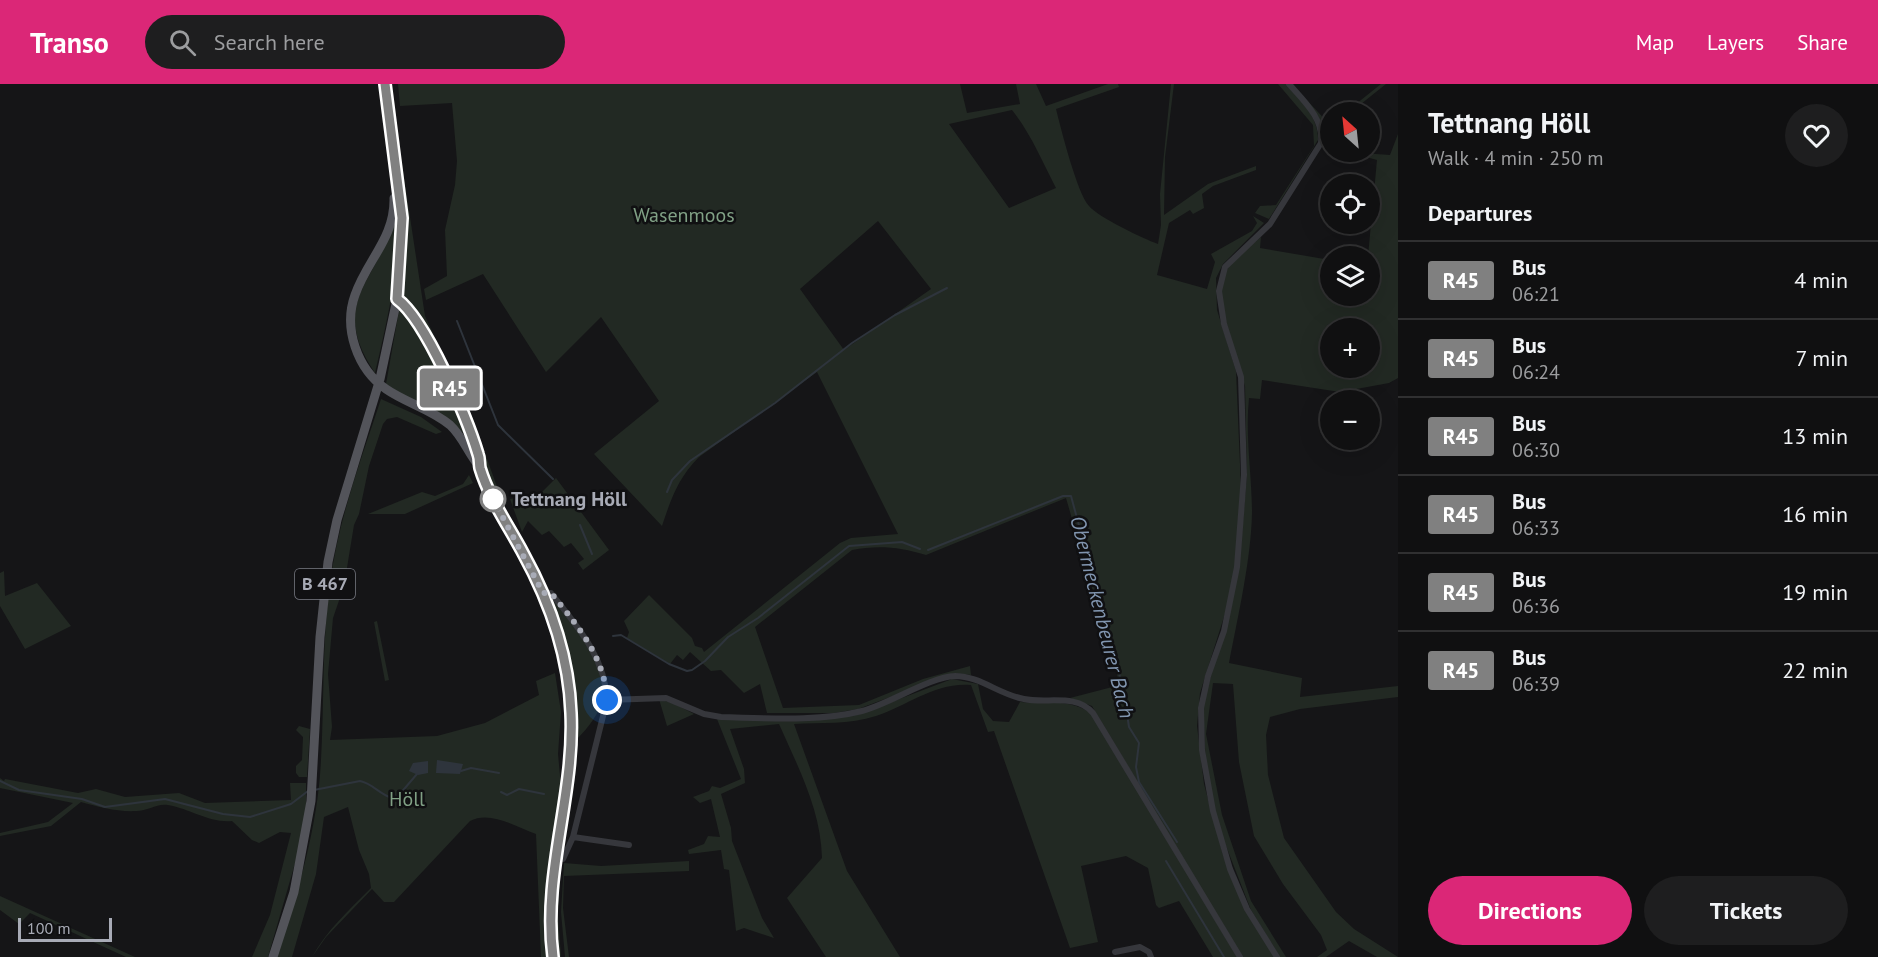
<!DOCTYPE html>
<meta charset="utf-8">
<style>
:root{--surface:#101011;--page:#1e1e1f;--text:#f1f3f6;--muted:#9c9d9f;--line:#303031;--accent:#db2777}
body{margin:0;font-family:"PT Sans",sans-serif;background:var(--page);color:var(--text);height:100vh;display:flex;flex-direction:column;font-size:22px;white-space:nowrap}
*{box-sizing:border-box;margin:0}
p{font-size:20px;color:var(--muted)}
.icon{flex:none;width:33px;height:33px;fill:none;stroke:currentColor;stroke-width:2;stroke-linecap:round;stroke-linejoin:round}
.map{position:relative;flex:1;overflow:hidden}
.panel{display:flex;flex-direction:column;background:var(--surface);width:480px}
.panel>*{flex:none}
.badge{padding:0 12px;border-radius:4px;font-size:21px;line-height:39px}
.needle{width:39px;rotate:333deg}
.fabs{position:absolute;left:1320px;top:18px;display:grid;gap:12px}
.fabs a{display:grid;place-items:center;width:60px;height:60px;border-radius:50%;background:var(--surface);box-shadow:0 6px 24px #0002,0 0 0 2px var(--line);font-size:30px}
.scale{position:absolute;left:18px;bottom:15px;width:94px;box-sizing:border-box;padding-left:6px;border:3px solid #a8abb6;border-top:0;font-size:16px;line-height:21px;white-space:nowrap;color:#a8abb6;-webkit-text-stroke:4px #101012;paint-order:stroke}
.you{position:absolute;width:30px;height:30px;margin:-15px;border:4px solid #fff;border-radius:50%;background:#1a73e8;box-shadow:0 0 0 9px #1a73e833}
.map>.badge{position:absolute;translate:-50% -50%;box-shadow:0 0 0 3px #fff}
h2{padding:0 30px;font-size:22px;line-height:54px}
.round{display:grid;place-items:center;flex:none;width:63px;height:63px;border-radius:32px;background:var(--page)}
.overview{display:flex;align-items:center;justify-content:space-between;height:102px;padding:0 30px}
h1{font-size:28px;font-weight:700;line-height:45px}
.action{display:flex;gap:12px;margin-top:auto;padding:12px 30px}
.action a{flex:1;height:69px;border-radius:36px;background:var(--accent);color:#fff;font-size:24px;font-weight:700;line-height:69px;text-align:center}
.action a+a{background:var(--page);color:var(--text)}
ul{padding:0;list-style:none}
li{display:flex;align-items:center;gap:18px;height:78px;padding:0 30px;border-top:2px solid var(--line)}
li div{flex:1}
li b{display:block;font-size:22px}
li em{font-style:normal}
li .badge{min-width:66px;font-weight:700;text-align:center}
header{display:flex;align-items:center;gap:36px;box-sizing:border-box;height:84px;padding:0 30px;background:var(--accent);color:#fff}
header strong{font-size:28px}
nav{display:flex;gap:33px;margin-inline-start:auto;font-size:21px}
.search{width:420px;height:54px;background:var(--page);display:flex;align-items:center;gap:15px;box-sizing:border-box;padding:0 21px;border-radius:33px;color:var(--muted);font-size:22px}
main{display:flex;flex:1;min-height:0}
.map>svg:first-child{display:block}
.green{fill:#222923;fill-rule:evenodd}
.water{fill:#2e343c}
.lines{fill:none;stroke-linecap:round;stroke-linejoin:round}
.stream{stroke:#2e343c;stroke-width:2}
.minor{stroke:#36373c;stroke-width:6}
.secondary{stroke:#45464b;stroke-width:8}
.primary{stroke:#53545a;stroke-width:9}
.line-casing{stroke:#fff;stroke-width:14}
.line{stroke:#808080;stroke-width:9}
.walk{stroke:#a8abb6;stroke-width:6;stroke-dasharray:0 10.8}
.stop-dot{fill:#fff;stroke:#808080;stroke-width:3}
.labels{text-anchor:middle;stroke-width:5;stroke-linejoin:round;paint-order:stroke}
.shield{fill:#101012;stroke:#7a7c85;stroke-width:1.5}
.shield-label{font-size:18px;font-weight:bold;fill:#a8abb6}
.park-label{font-size:20px;fill:#80a085;stroke:#101012}
.stop-label{font-size:20px;font-weight:bold;fill:#a8abb6;stroke:#101012;text-anchor:start}
.water-label{font-size:21px;font-style:italic;fill:#8195af;stroke:#101012}
</style>
<header>
<strong>Transo</strong>
<div class="search"><svg class="icon" aria-label="search" viewBox="0 0 24 24"><circle cx="10" cy="10" r="6"/><path d="M15 15l6 6"/></svg>Search here</div>
<nav><a>Map</a><a>Layers</a><a>Share</a></nav>
</header>
<main>
<div class="map">
<svg width="1398" height="873" viewBox="0 0 1398 873">
<rect width="100%" height="100%" fill="#151517"/>
<path class="green" d="M398 0H960L967 29 1020 20 1016 0H1036L1046 22 1108 0H1118L1119 3 1056 25C1061 45 1077 109 1089 122 1098 133 1144 155 1158 160L1161 141 1160 110 1171 0H1174L1165 73 1164 131 1208 100 1256 82V86L1213 102 1202 110 1204 124 1193 130 1190 126 1169 139 1157 191 1207 205 1215 178 1211 170 1252 147 1257 139 1253 132 1264 139 1223 180 1216 194 1217 226 1236 287 1241 404 1238 464 1228 520 1200 609 1197 642 1204 700 1223 771 1242 819 1275 873H1242L1092 622 1070 614 1120 601 1066 414 926 471C900 463 878 461 852 466L755 543 783 624 859 621 923 595 970 582 971 591 955 589 858 625 834 629H767L760 600 744 609 721 586 711 587 690 568 683 576 677 571 670 580 627 554 629 548 624 537 649 511 692 554 695 562 702 564 704 568 840 459 851 454 898 450 817 288 699 373C678 394 671 415 662 442L594 370 659 317 601 233 546 288 483 190 426 216 424 205 447 192 445 146 455 101 457 77 452 19 400 22ZM1012 26C1031 50 1042 77 1056 104L1009 124 949 40ZM878 137 931 205 844 266 800 205Z
M1278 0H1286C1300 16 1319 33 1318 56L1269 135 1255 129 1260 122 1276 121 1314 62 1313 41Z
M1292 0 1330 41 1327 49 1330 63 1323 61 1322 41Z
M1381 0H1386L1351 28H1346Z
M393 21 425 232 472 333 496 400 508 422 492 399 466 332 424 241 402 211 406 138Z
M1398 50V294L1389 299 1340 308 1262 296 1260 315 1249 314C1245 352 1252 391 1252 429 1251 476 1238 532 1229 579L1302 594 1300 613 1398 602V613L1300 625 1270 633 1266 651 1268 691 1284 754 1336 828 1354 845 1398 873H1377L1349 857 1326 873H1317L1327 866 1321 851 1283 800 1254 752 1239 678 1233 600 1213 599 1206 650 1222 731 1251 817 1286 873H1280L1251 826 1219 744 1206 685 1203 622 1239 484 1247 391 1245 302 1222 224 1221 204 1226 187 1232 178 1261 153 1260 164 1330 176V212H1370L1368 172 1377 76 1348 68 1390 71ZM1330 244H1370V284H1330Z
M395 134C408 151 381 264 375 289 327 218 378 198 395 134Z
M400 221 417 239 467 351 386 300Z
M381 315 421 333 442 348 436 350 397 333 387 335 383 340 369 382 359 430 354 441 344 502 333 534 328 590 332 643 330 656 437 652 485 639 539 611 536 597 555 589 561 628 558 670 562 713 546 816 549 873H541L536 750C516 743 490 726 470 737L394 818H384L372 805 326 853 312 873C327 846 349 826 371 804L369 790 359 766 348 723 324 733 316 790 292 873H277C296 814 315 753 320 691 325 627 321 563 330 500 338 436 361 376 381 315Z
M469 391 473 399 405 430H368L422 408 435 412 463 400Z
M556 394 609 466 583 486 578 479 584 475 571 459 564 463 549 447 542 451 528 437 522 448 510 415 515 414 525 425Z
M4 487 5 512 37 499 71 542 25 565 0 522V489Z
M551 515C570 531 611 591 603 616 599 630 587 645 577 655L574 589Z
M377 537 389 596 385 597 374 538Z
M952 595 978 600 983 625 993 637 1009 638 1020 618C1045 620 1071 614 1092 630L1237 873H1213L1179 817 1159 824 1156 821 1148 784 1126 772 1081 782 1098 858 1070 864 994 647 988 648 971 601C935 598 909 621 876 632 849 641 821 638 794 640L847 787 900 873H826L787 814 822 774C821 726 798 683 779 640L730 645 744 685 745 699 721 710 731 744 732 757 762 834 774 854 744 844 736 847 729 786 724 785 721 766 689 770 688 766 704 760 708 752 720 753 711 715 700 719 693 713 709 707 712 702 720 704 741 695 717 635 860 630Z
M659 615 675 620 694 630 667 642Z
M299 642 310 645 307 693H299L296 689V682L302 676 303 653 296 646Z
M0 694 4 697 5 695 78 709 96 705 125 713 179 709 205 719 291 716 290 699H306V728L298 769 268 873H252L270 831 291 749 280 748 259 759 252 756 232 737C209 739 191 725 168 721 157 719 148 727 136 727 117 728 99 723 81 718L51 742 0 752V749L48 738 73 719 0 704Z
M689 777V787L564 792 563 824 569 873H565L561 828 564 779 601 782Z
M561 780 558 831 561 873H558L554 826 558 784Z
M0 812 135 873H126L30 829 19 840 0 826Z"/>
<path class="water" d="M437 676 463 680 460 690 436 689Z
M428 677V689L418 691 409 687 413 679Z"/>
<g class="lines">
<path class="stream" d="M457 237 498 341 553 395
M667 408 672 396 690 377 775 319 852 259 895 231 947 204
M580 441 592 470
M928 466 1063 412H1071L1123 604 1129 643 1139 659 1136 683 1139 698 1177 758
M613 552 621 551 669 580 687 587 692 586 705 577 728 553 758 534 849 462 902 458 920 465
M461 687 471 684 499 689
M0 697 19 706 82 715 105 723 165 715 223 730 250 733 291 720 308 707
M314 706 360 697C372 699 379 710 392 714L399 711 417 690
M501 708 507 711 519 705 544 710
M1166 777 1224 873"/>
<path class="minor" d="M543 509H551C577 542 605 573 607 616L573 753 563 775H555
M607 616 666 614 704 630 721 633C766 634 818 638 862 627 889 620 930 593 955 592 980 592 1000 611 1024 615 1047 620 1076 609 1093 629L1240 873
M573 753 629 761
M1115 868 1140 863 1149 868 1151 873
M1277 873 1247 825 1230 785 1213 727 1202 666 1201 624 1208 592 1224 547 1237 483 1244 391 1241 293 1224 240 1219 207 1225 183 1270 140 1321 59C1324 35 1304 17 1289 0"/>
<path class="secondary" d="M479 382C515 464 567 535 571 628 575 711 542 790 553 873"/>
<path class="primary" d="M394 114C395 154 367 176 355 211 343 244 357 285 386 305 406 319 431 325 450 341 463 353 468 369 479 382
M397 215 422 243 469 346 479 380
M273 873 294 808 311 717 320 553 328 478 337 436 380 295 397 215 402 134 385 0"/>
</g>
<g class="lines">
<g class="line-casing">
<path id="line" d="M385 0 402 134 397 215C426 236 467 334 478 370 480 375 479 379 480 384 489 414 508 441 523 469 550 518 569 572 571 629 575 711 542 790 553 873"/>
</g>
<use href="#line" class="line"/>
<path class="walk" d="M493 415 543 509H551C577 541 605 573 607 616"/>
</g>
<circle class="stop-dot" cx="493" cy="415" r="12"/>
<g class="labels">
<rect class="shield" x="295" y="485" width="60" height="30" rx="4.5"/>
<g class="shield-label">
<text x="325" y="506">B 467</text>
</g>
<g class="park-label">
<text x="684" y="138">Wasenmoos</text>
<text x="407" y="722">Höll</text>
</g>
<g class="stop-label">
<text x="511" y="422">Tettnang Höll</text>
</g>
<g class="water-label">
<text transform="translate(1102 533) rotate(76)" y="7">Obermeckenbeurer Bach</text>
</g>
</g>
</svg>
<div class="fabs">
<a><svg class="needle" viewBox="-14 -14 28 28"><path d="M0-13l5 13h-10z" fill="#e53935"/><path d="M0 13l5-13h-10z" fill="#9c9d9f"/></svg></a>
<a><svg class="icon" aria-label="locate" viewBox="0 0 24 24"><circle cx="12" cy="12" r="6"/><path d="M12 2v4M12 18v4M2 12h4M18 12h4"/></svg></a>
<a><svg class="icon" aria-label="layers" viewBox="0 0 24 24"><path d="M12 4l9 5-9 5-9-5zM3 14l9 5 9-5"/></svg></a>
<a>+</a>
<a>−</a>
</div>
<div class="scale">100 m</div>
<div class="you" style="left:607px;top:616px"></div>
<b class="badge" style="left:450px;top:304px;background:#808080;color:#fff">R45</b>
</div>
<section class="panel">
<div class="overview"><div><h1>Tettnang Höll</h1><p>Walk · 4 min · 250 m</p></div><a class="round"><svg class="icon" aria-label="heart" viewBox="0 0 24 24"><path d="M12 20l-8-8c-3-5 5-10 8-4 3-6 11-1 8 4z"/></svg></a></div>
<h2>Departures</h2>
<ul>
<li><span class="badge" style="background:#808080;color:#fff">R45</span><div><b>Bus</b><p>06:21</p></div><em>4 min</em></li>
<li><span class="badge" style="background:#808080;color:#fff">R45</span><div><b>Bus</b><p>06:24</p></div><em>7 min</em></li>
<li><span class="badge" style="background:#808080;color:#fff">R45</span><div><b>Bus</b><p>06:30</p></div><em>13 min</em></li>
<li><span class="badge" style="background:#808080;color:#fff">R45</span><div><b>Bus</b><p>06:33</p></div><em>16 min</em></li>
<li><span class="badge" style="background:#808080;color:#fff">R45</span><div><b>Bus</b><p>06:36</p></div><em>19 min</em></li>
<li><span class="badge" style="background:#808080;color:#fff">R45</span><div><b>Bus</b><p>06:39</p></div><em>22 min</em></li>
</ul>
<div class="action"><a>Directions</a><a>Tickets</a></div>
</section>
</main>
